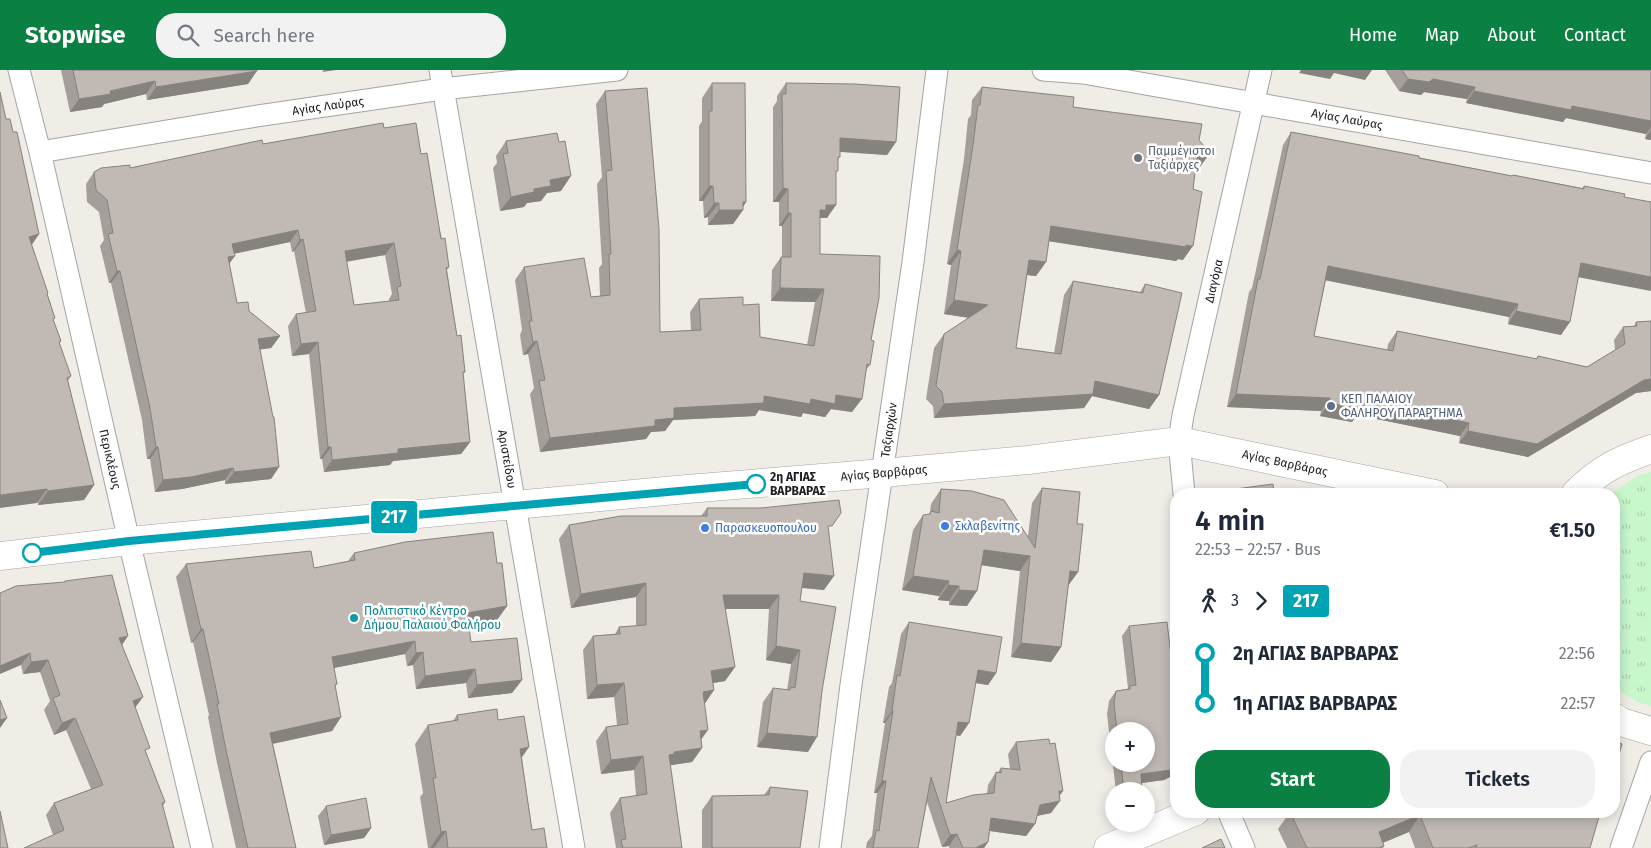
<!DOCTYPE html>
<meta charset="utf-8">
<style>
:root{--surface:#fff;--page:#f2f2f3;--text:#1f2937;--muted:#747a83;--accent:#0b8043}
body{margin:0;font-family:"Fira Sans",sans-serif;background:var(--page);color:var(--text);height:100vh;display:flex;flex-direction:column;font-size:19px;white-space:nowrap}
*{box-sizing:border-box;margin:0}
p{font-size:16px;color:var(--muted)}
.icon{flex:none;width:28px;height:28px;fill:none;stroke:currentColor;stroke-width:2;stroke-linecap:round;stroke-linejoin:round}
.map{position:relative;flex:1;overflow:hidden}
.details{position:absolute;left:1170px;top:418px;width:450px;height:330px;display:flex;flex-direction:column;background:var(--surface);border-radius:20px;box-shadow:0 2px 12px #0003}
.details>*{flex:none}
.badge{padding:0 10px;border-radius:4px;font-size:18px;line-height:32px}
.controls{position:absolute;left:1105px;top:652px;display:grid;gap:10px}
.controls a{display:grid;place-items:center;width:50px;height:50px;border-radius:50%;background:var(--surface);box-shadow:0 2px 12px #0003;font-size:25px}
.map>.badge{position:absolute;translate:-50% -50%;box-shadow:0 0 0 2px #fff}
.legs{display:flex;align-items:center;gap:8px;height:55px;padding:0 25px;font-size:16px}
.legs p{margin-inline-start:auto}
.headline{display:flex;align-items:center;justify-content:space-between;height:85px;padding:0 25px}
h1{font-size:28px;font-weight:600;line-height:38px}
.action{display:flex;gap:10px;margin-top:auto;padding:10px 25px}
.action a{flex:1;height:58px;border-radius:20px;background:var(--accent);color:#fff;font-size:20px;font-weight:600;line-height:58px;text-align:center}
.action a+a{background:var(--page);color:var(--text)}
ul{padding:0 25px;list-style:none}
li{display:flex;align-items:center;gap:18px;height:50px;font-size:19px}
li i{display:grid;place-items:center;width:8px;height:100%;margin:0 6px;background:currentColor}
li i::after{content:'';width:12px;height:12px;margin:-6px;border:4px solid;border-radius:50%;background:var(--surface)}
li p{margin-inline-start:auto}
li:first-child i{background:linear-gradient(#0000 50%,currentColor 0)}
li:last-child i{background:linear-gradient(currentColor 50%,#0000 0)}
header{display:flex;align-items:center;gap:30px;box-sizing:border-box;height:70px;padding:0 25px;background:var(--accent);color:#fff}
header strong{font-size:24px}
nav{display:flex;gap:28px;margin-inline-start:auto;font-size:18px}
.search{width:350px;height:45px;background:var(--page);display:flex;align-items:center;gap:12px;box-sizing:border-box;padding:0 18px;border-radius:20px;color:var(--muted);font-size:19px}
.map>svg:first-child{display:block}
.park{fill:url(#park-tufts)}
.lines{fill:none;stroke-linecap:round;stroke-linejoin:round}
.minor-casing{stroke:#a4a4a4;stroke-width:23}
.tertiary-casing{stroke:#a4a4a4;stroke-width:29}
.minor{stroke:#fff;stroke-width:21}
.tertiary{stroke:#fff;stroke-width:28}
.wall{fill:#a59f9b;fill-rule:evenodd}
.shaded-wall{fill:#86827e}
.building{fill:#c0b9b4;stroke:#86827e;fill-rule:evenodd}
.line-1-casing{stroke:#fff;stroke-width:11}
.line-1{stroke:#00a3b4;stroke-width:8}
.worship-dot{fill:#6b7280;stroke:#fff;stroke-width:2}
.service-dot{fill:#5c6f8a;stroke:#fff;stroke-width:2}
.stop-1-dot{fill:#fff;stroke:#00a3b4;stroke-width:2.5}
.shop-dot{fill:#3f7fe0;stroke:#fff;stroke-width:2}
.culture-dot{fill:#0f9aa8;stroke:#fff;stroke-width:2}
.labels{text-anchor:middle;stroke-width:5;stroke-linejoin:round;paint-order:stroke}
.street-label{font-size:12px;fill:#202020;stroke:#fff}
.worship-label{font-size:12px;fill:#5b616d;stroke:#fff;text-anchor:start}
.service-label{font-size:12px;fill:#4e5e75;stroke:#fff;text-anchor:start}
.stop-label{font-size:12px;font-weight:bold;fill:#202020;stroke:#fff;text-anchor:start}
.shop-label{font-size:12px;fill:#366cbe;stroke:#fff;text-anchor:start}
.culture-label{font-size:12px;fill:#0d838f;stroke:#fff;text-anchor:start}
</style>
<header>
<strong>Stopwise</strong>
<div class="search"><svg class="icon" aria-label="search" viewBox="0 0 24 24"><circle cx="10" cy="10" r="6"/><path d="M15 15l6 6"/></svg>Search here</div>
<nav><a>Home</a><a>Map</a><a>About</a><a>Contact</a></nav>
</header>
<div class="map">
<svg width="1651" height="778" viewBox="0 0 1651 778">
<defs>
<pattern id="park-tufts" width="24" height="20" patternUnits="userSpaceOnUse" patternTransform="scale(1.25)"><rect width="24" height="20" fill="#c7f7cb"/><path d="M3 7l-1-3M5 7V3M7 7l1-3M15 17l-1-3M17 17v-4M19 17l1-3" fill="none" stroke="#abd3ae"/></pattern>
</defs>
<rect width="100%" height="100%" fill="#f0ede7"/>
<path class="park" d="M1651 402V636L1637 632 1614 618V424H1610L1637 406Z"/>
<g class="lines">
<g class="minor-casing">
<path id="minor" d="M19 0 40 82 129 471 202 778
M440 0 574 778
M1043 0 1083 3 1651 103
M40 82 257 46 442 19 617 0
M1184 424 1179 371 1183 345 1261 0
M1228 741 1244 778
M830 778 851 615 913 192 937 0
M1621 778 1651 692"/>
</g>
<g class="tertiary-casing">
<path id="tertiary" d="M1575 424C1601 398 1618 391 1651 379
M0 486 129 471 687 419 883 403 1028 390 1179 371 1435 424
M1614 647 1621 652 1651 661
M1108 778 1196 741"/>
</g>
<use href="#minor" class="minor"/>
<use href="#tertiary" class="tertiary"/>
</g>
<path class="wall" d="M61 0H257L248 14 147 30 146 24 104 34 102 37 70 42Z
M1385 0H1651V70L1645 69 1646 64 1566 48 1563 52 1466 33 1467 29 1424 22 1421 25 1399 21Z
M712 13 746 132 743 137V140L733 154 708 155V147L704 148 703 131H699V56L702 51V28Z
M786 13 896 72 887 85 840 82 827 148H820V184L871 270 870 295 866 300 852 342 831 339 825 347 803 343 801 347 759 340 755 346 673 350 665 361 651 362 646 369 540 382 530 324 534 318 528 284 523 285 520 265 522 260 515 210 524 197 591 227 600 226 599 198 602 194 597 114 602 107 596 34 605 21 660 262 691 260 690 242 699 229 743 235 760 267 807 275 815 232 771 231 772 200 781 187H782V156H779V132H773V37L777 31V26Z
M982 17 1073 37 1199 70 1200 97 1196 98 1183 190 1178 189 1176 191 1049 171 1046 192 1036 206 1027 205 1016 278 1054 283 1064 225 1073 211 1140 222 1145 214 1159 325 1149 339 1092 326 1084 338 934 348 933 336 926 329 934 278 944 264 969 248 944 244 951 195 947 194 964 89 968 49 971 45 972 30Z
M6 49 13 62 39 164 32 175 55 248 53 250 61 271 59 274 71 306 68 311 94 415 84 430 38 435Z
M384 58 421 84 449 197 447 200 457 266 465 302 463 304 470 372 461 384 393 391 390 395 324 402 322 389H320L309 284 292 286 288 256 296 244 306 243 294 181 292 182 290 172 234 183 229 193 237 233 249 241 280 266 271 278 260 279 279 397 271 409 225 414V410L182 419 155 422 150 389H147L142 350 111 213H109L100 176 104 170 99 142 87 132 86 114 94 102 130 98 263 74ZM385 185 392 224 389 229V231L354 235 346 192Z
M1291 62 1512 106 1513 105 1582 118 1584 116 1578 207 1561 265 1508 254 1509 247 1326 210 1314 266 1387 280 1388 274 1397 261 1536 289 1538 286 1587 297 1615 280 1614 270 1623 257 1634 256 1636 252 1651 251V321L1636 323 1528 387 1459 373 1460 366 1357 345 1352 352 1320 346 1321 341 1227 337 1249 222 1252 218 1283 75Z
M506 71 561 121 547 123 541 131 527 133 524 137 500 141 493 98 497 93 496 86Z
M1042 418 1077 454 1078 502 1068 516 1061 577 1051 592 1011 587 1020 501 981 495 967 536 949 535V531L938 530 939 526 902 520 913 460 923 445H928L930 442 931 434 941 419 1028 466 1032 433Z
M707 438 828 461 824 520 802 518 800 531 808 682 757 677 763 632 773 618 787 620 791 594 766 590 769 539H725L735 597 725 611 713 613 714 620 704 634 701 669 702 678 692 692 670 695 682 778H616L610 743 620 728 636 726 634 700 601 704 596 671 606 657 617 655 614 627 587 629 583 580 593 566 615 564 619 557 636 556V527L571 538 559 469 569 455 701 446Z
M354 483 497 493 507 536 497 550 468 554 471 572 522 610 512 623 468 628 466 613 416 619 413 595 407 596 405 584 334 598 337 614 335 617 341 647 332 661 273 674 296 778H236L217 693 208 647 209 645 193 572 191 573 176 507 186 494 314 498 348 491Z
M65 511 122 575 135 638 146 683 165 732 163 736 53 765 46 745 54 733 91 719 66 660 54 665 44 640 50 631 40 602 23 604 21 595Z
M909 552 996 603 988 615 975 613 969 653 960 666 956 665 946 733 987 724 988 715 996 702H998L1001 698 1010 699 1008 684 1016 672 1059 726 1051 743 1037 746 1035 754 1026 766 990 761 988 772 984 778H949V776L942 777 927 732 918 778H866L867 772 872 766 877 723H874L885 653H883L889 617 892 613 901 564Z
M1129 556 1174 610H1176V704L1164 710 1141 713 1142 721H1116L1107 644 1109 631 1116 621 1127 619 1128 618 1122 566ZM1114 661H1146V694H1114Z
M457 645 498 650 522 688 532 760 547 778H428L420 727 423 723 415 674 428 655 453 651Z
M770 717 800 778H702V740L712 726 764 725Z
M326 736 371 758 364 768 324 775 318 746Z
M1290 742 1602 743 1598 750 1590 778H1415L1409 762 1383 773 1384 776 1383 778H1287L1278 759Z"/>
<path class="shaded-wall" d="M324 0H336L322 2Z
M1301 0H1372L1365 10 1334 3 1330 9 1299 3Z
M257 1 248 14 147 30 156 17Z
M1408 9H1433L1475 17 1467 29 1424 22 1421 25 1399 21Z
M155 11 146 24 104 34 102 37 70 42 79 29Z
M1474 21 1572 36 1651 51V57L1646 64 1566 48 1563 52 1466 33Z
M1651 60V70L1645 69Z
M840 68 896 72 887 85 831 81Z
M1210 83 1200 97 1187 101 1197 87Z
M571 106 561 121 547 123 541 131 527 133 524 137 500 141 511 127 534 119 550 110Z
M709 116H713L703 131H699Z
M783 118 788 119 779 132H773Z
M743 132H746L741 140H743L733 154 708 155 719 140Z
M714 133H719L708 147 704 148Z
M826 135H836L827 148H820V140Z
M788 143H791L782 156H779Z
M1051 156 1193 176 1183 190 1178 189 1176 191 1041 170Z
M298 160 290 172 224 186 232 174Z
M39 164 29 178V167Z
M303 169 294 181 292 182 300 170Z
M394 173 385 185 336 193 345 181Z
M957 180 961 181 951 195 947 194Z
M235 186 226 198 228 187Z
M1029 190 1046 192 1036 206 1019 204Z
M1581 193 1651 207V221L1572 206Z
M1328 196 1518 234 1509 247 1319 209Z
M117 201H120L111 213H109Z
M780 218 824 219 815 232 771 231Z
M954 230 988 235 978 249 944 244Z
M1516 241 1570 252 1561 265 1508 254Z
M280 266 271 278 250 281 258 269Z
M537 271 528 284 523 285 533 272Z
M318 272 309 284 292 286 301 274Z
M1651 309V321L1636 323 1528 387 1459 373 1468 361 1644 310Z
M1095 311 1159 325 1149 339 1092 326 1084 338 934 348 944 334Z
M1236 324 1330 328 1321 341 1227 337Z
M836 325 862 329 852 342 831 339 825 347 803 343 801 347 759 340 755 346 673 350 665 361 651 362 646 369 540 382 550 368 655 350 674 338 764 326 811 329Z
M1362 331 1469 353 1460 366 1357 345 1352 352 1320 346 1329 333Z
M470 372 461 384 393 391 390 395 324 402 332 390 398 379Z
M156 377H158L150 389H147Z
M328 377H331L322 389H320Z
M279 397 271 409 225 414 234 402Z
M233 398 225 410 182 419 155 422 163 410Z
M94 415 84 430 38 435 48 421Z
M47 419 37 433 0 438V425Z
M984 480 1030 486 1020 501 974 494Z
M1070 501 1078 502 1067 517Z
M804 503 834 506 824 520 794 517Z
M913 506 949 511 939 526 902 520Z
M646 513 636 527 571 538 581 524Z
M948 515 959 516 949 531 938 530Z
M959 520 977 521 967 536 949 535Z
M723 525H779L769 539H713Z
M507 536 497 550 458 556 467 543Z
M201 559H203L193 572 191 573Z
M128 566 120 578 119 568Z
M415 571 405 584 323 600 332 587Z
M1021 573 1061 577 1051 592 1011 587Z
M776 576 800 580 791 594 766 590Z
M423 582 413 595 407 596 416 583Z
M30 583 21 595 0 604V596Z
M48 590 40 602 23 604 31 592Z
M735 597 725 611 701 615 711 601Z
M475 599 466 613 416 619 425 606Z
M978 600 996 603 988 615 969 612Z
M522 610 512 623 468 628 477 615Z
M624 613 614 627 587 629 597 615Z
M714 620 704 635 703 622Z
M143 627 134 639 133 631Z
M892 641H893L885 653H883Z
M341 647 332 661 261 676 270 663Z
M7 648 0 658V650Z
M75 648 66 660 54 665 62 653Z
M958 652 969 653 960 666 950 664Z
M708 660 698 674 700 661Z
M767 663 817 667 808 682 757 677Z
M529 677 516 696 520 679Z
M702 678 692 692 666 696 669 685 674 682Z
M643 686 634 700 601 704 611 690Z
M1176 697V704L1164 710 1134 714 1141 704Z
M882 711H886L877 723H874Z
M1059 721H1063L1055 732 1060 731 1051 743 1031 747 1040 735Z
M1420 745 1409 762 1370 778 1379 762Z
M991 748 1035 754 1026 766 983 760Z
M371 758 364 768 324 775 331 765Z
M446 761 434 778H430L441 762Z
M957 764 949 776 942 777 950 765Z
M988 772 984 778H975Z"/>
<path class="building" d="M73 0H257V1L156 17 155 11 110 21 111 24 79 29Z
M1402 0H1651V51L1572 36 1571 40 1474 21 1475 17 1433 9 1429 12 1408 9Z
M712 13H745L746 132H743V140H719V133H714L713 116H709V41H712Z
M786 13 855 14 900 17 896 72 840 68V87H838V101H836V135H826V140H820V184L880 186 879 228 871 270 874 271 870 295 867 294 862 329 836 325 835 334 811 329 810 334 764 326V333L674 338V348L655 350V356L550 368 539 311 545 310 537 271 533 272 529 251H532L524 197 584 188 591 227 610 225 609 184H611L606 101 612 100 605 21 647 18 659 159 660 262 701 260 699 229 743 227V235L759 234 760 267 814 276 824 219 780 218 781 187H791V143H788V119L783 118 782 24H786Z
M982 17 1074 27 1073 37 1202 54 1199 70 1210 83 1197 87 1193 119 1202 122 1193 176 1186 175V177L1051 156 1046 192 1029 190 1016 278 1061 284 1073 211 1143 223 1145 214 1182 223 1159 325 1095 311 1093 324 944 334 942 322 936 316 944 264 988 235 954 230 961 181 957 180 973 75 978 35H980Z
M0 22 6 49H10L13 62H17L39 164 29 167 48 223 47 224 55 248 53 249 61 271 59 272 71 306 67 308 94 415 48 421 47 419 0 425Z
M383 53 384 58 416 53 421 84 427 83 441 169 445 168 449 197 446 198 457 266 461 265 465 302H463L470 372 398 379V383L332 390 331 377H328L318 272 301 274 296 244 316 241 303 169 300 170 298 160 232 174 235 186 228 187 237 233 248 232 249 241 280 266 258 269 273 347H274L279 397 234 402 233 398 191 407 163 410 158 377H156L150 338 120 201H117L108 164 113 163 107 130 96 120 94 102 101 98 130 95V98L262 70 263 74ZM394 173 401 216 397 217 399 230 354 235 345 181Z
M1291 62 1419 86V88L1512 106 1513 105 1584 119V116L1625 124 1624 127 1651 132V207L1581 193 1570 252 1516 241 1518 234 1328 196 1314 266 1393 281 1397 261 1537 289 1538 286 1587 297 1625 274 1623 257 1637 256 1636 252 1651 251V309L1644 310 1537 374 1468 361 1469 353 1362 331 1361 339 1329 333 1330 328 1236 324 1258 209H1260Z
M557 63 559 72 565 71 571 106 550 110 551 116 534 119V122L511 127 503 84 508 83 506 71Z
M1273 414 1274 424H1228V420Z
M1042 418 1080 422 1077 454H1083L1078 502 1070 501 1061 577 1021 573 1030 486 984 480 977 521 959 520V516L948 515 949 511 913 506 923 445 930 444 931 441 939 443 941 419 972 421 1004 430 1035 478Z
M839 430 841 443 832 456H828L834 506 804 503 800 531 836 537 822 621 817 667 767 663 773 618 790 620 791 617 795 618 800 580 776 576 779 525H723L735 597 711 601 714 620 703 622 708 660 700 661 702 678 674 682V684L669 685 682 778H623L621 770 626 769 620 728 647 724 643 686 611 690 606 657 628 654 624 613 597 615 593 566 620 564 619 557 646 555V513L581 524 569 455 621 446H707V438H761Z
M493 462 497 493H502L507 536 467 543 471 572 517 568 522 610 477 615 475 599 425 606 423 582 416 583 415 571 332 587 337 614 335 615 341 647 270 663 296 778H248L226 680 217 634H219L203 559H201L186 494 311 481 314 498 355 490 354 483 405 472Z
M112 505 128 566 119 568 143 627 133 631 150 678 145 680 165 732 162 733 174 778H24L64 760 54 733 103 715 75 648 62 653 53 628 60 625 48 590 31 592 30 583 0 596V523L16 516 65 512V511Z
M909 552 1002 567 996 603 978 600 969 653 958 652 946 733 973 725 994 723 996 702 1001 703V698L1020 700 1016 672 1049 669 1050 674 1055 673 1063 721H1059L1060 731 1040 735 1035 754 991 748 988 772 975 778H963L957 764 950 765 931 707 918 778H873L876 760 879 761 886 711H882L893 641H892L897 605 900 606Z
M1167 552 1174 610H1176V697L1171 700 1141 704 1142 721H1124L1121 694H1146V661H1117L1114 633 1116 621 1130 619V616L1136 615 1129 556Z
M0 630 7 648 0 650Z
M497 639 498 650 524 646 529 677 520 679 532 760 544 758 547 778H448L446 761 441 762 433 708H436L428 655 458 650 457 645Z
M1614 670 1622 674 1614 703Z
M770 717 808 721 800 778H712V726L769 725Z
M366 728 371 758 331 765 326 736Z
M0 741 8 778H0Z
M1292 741H1603L1602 743H1600L1590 778H1476L1477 775 1468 778H1433L1420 745 1379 762 1384 776 1379 778H1307L1290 742Z
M1221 769 1225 778H1202Z"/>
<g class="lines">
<g class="line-1-casing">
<path id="line-1" d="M32 483 129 471 756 414"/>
</g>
<use href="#line-1" class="line-1"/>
</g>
<circle class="worship-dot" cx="1138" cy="88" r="5"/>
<circle class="service-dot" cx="1331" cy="336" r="5"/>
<g class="stop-1-dot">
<circle cx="756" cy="414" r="9"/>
<circle cx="32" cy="483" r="9"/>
</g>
<g class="shop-dot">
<circle cx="945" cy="456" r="5"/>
<circle cx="705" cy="458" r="5"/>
</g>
<circle class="culture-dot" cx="354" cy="548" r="5"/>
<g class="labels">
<g class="street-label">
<text transform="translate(328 36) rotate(-8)" y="4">Αγίας Λαύρας</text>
<text transform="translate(1347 49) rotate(10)" y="4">Αγίας Λαύρας</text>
<text transform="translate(1214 211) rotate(-77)" y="4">Διαγόρα</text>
<text transform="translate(889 360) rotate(-82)" y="4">Ταξιαρχών</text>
<text transform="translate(110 389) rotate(77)" y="4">Περικλέους</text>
<text transform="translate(507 389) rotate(80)" y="4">Αριστείδου</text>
<text transform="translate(1285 393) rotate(12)" y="4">Αγίας Βαρβάρας</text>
<text transform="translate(884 403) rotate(-5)" y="4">Αγίας Βαρβάρας</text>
</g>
<g class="worship-label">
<text x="1148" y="85">Παμμέγιστοι<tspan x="1148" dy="14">Ταξιάρχες</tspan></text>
</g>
<g class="service-label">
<text x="1341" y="333">ΚΕΠ ΠΑΛΑΙΟΥ<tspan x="1341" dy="14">ΦΑΛΗΡΟΥ ΠΑΡΑΡΤΗΜΑ</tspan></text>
</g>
<g class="stop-label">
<text x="770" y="411">2η ΑΓΙΑΣ<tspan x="770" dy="14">ΒΑΡΒΑΡΑΣ</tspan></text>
</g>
<g class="shop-label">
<text x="955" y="460">Σκλαβενίτης</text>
<text x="715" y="462">Παρασκευοπουλου</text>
</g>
<g class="culture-label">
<text x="364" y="545">Πολιτιστικό Κέντρο<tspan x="364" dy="14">Δήμου Παλαιού Φαλήρου</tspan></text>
</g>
</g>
</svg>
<div class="controls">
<a>+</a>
<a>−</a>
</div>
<b class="badge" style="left:394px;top:447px;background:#00a3b4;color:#fff">217</b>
<section class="details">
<div class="headline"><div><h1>4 min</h1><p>22:53 – 22:57 · Bus</p></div><b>€1.50</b></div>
<div class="legs"><svg class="icon" aria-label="walk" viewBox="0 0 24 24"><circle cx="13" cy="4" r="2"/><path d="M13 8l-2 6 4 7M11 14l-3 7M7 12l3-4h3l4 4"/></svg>3<svg class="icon" aria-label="forward" viewBox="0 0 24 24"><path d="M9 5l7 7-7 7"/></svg><b class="badge" style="background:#00a3b4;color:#fff">217</b></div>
<ul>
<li><i style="color:#00a3b4"></i><b>2η ΑΓΙΑΣ ΒΑΡΒΑΡΑΣ</b><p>22:56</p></li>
<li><i style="color:#00a3b4"></i><b>1η ΑΓΙΑΣ ΒΑΡΒΑΡΑΣ</b><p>22:57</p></li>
</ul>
<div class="action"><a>Start</a><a>Tickets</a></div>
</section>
</div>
